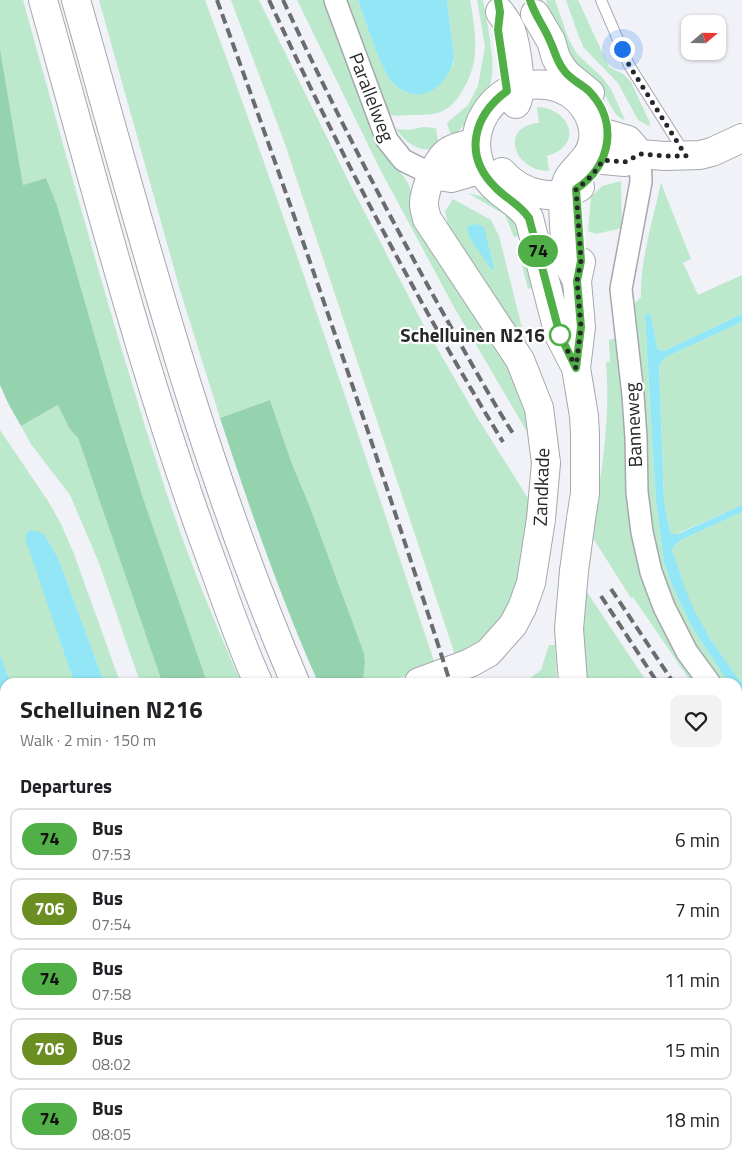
<!DOCTYPE html>
<meta charset="utf-8">
<style>
:root{--surface:#fff;--page:#f2f2f2;--text:#202124;--muted:#757577;--line:#e0e0e0}
body{margin:0;font-family:"Titillium Web",sans-serif;background:var(--page);color:var(--text);height:100vh;display:flex;flex-direction:column;font-size:19px;white-space:nowrap}
*{box-sizing:border-box;margin:0}
p{font-size:16px;color:var(--muted)}
.icon{flex:none;width:28px;height:28px;fill:none;stroke:currentColor;stroke-width:2;stroke-linecap:round;stroke-linejoin:round}
.map{position:relative;flex:1;overflow:hidden}
.sheet{position:absolute;left:0px;top:678px;width:742px;height:491px;display:flex;flex-direction:column;background:var(--surface);border-radius:15px 15px 0 0;box-shadow:0 1px 4px #0004}
.sheet>*{flex:none}
.badge{padding:0 10px;border-radius:16px;font-size:18px;line-height:32px}
.needle{width:32px;rotate:70deg}
.buttons{position:absolute;left:681px;top:15px;display:grid;gap:10px}
.buttons a{display:grid;place-items:center;width:45px;height:45px;border-radius:10px;background:var(--surface);box-shadow:0 1px 4px #0004;font-size:25px}
.you{position:absolute;width:25px;height:25px;margin:-12px;border:4px solid #fff;border-radius:50%;background:#1a73e8;box-shadow:0 0 0 8px #1a73e833}
.map>.badge{position:absolute;translate:-50% -50%;box-shadow:0 0 0 2px #fff}
h2{padding:0 20px;font-size:19px;line-height:45px}
.round{display:grid;place-items:center;flex:none;width:52px;height:52px;border-radius:10px;background:var(--page)}
.headline{display:flex;align-items:center;justify-content:space-between;height:85px;padding:0 20px}
h1{font-size:24px;font-weight:700;line-height:38px}
ul{padding:0;list-style:none}
li{display:flex;align-items:center;gap:15px;height:62px;margin:0 10px 8px;padding:0 10px;border:2px solid var(--line);border-radius:10px}
li div{flex:1}
li b{display:block;font-size:19px}
li em{font-style:normal}
li .badge{min-width:55px;font-weight:700;text-align:center}
.map>svg:first-child{display:block}
.green{fill:#bce8cc}
.forest{fill:#94d3ad}
.water{fill:#92e6f5}
.lines{fill:none;stroke-linecap:round;stroke-linejoin:round}
.lane-casing{stroke:#a5a8ac;stroke-width:12}
.street-casing{stroke:#a5a8ac;stroke-width:24}
.secondary-casing{stroke:#a5a8ac;stroke-width:30}
.primary-casing{stroke:#a5a8ac;stroke-width:30}
.highway-casing{stroke:#a5a8ac;stroke-width:30}
.lane{stroke:#fff;stroke-width:10}
.street{stroke:#fff;stroke-width:21}
.secondary{stroke:#fff;stroke-width:28}
.primary{stroke:#fff;stroke-width:28}
.highway{stroke:#fff;stroke-width:28}
.rail{stroke:#6a6b6e;stroke-width:4;stroke-dasharray:10 5;stroke-linecap:butt}
.secondary-bridge-casing{stroke:#a5a8ac;stroke-width:30;stroke-linecap:butt}
.primary-bridge-casing{stroke:#a5a8ac;stroke-width:30;stroke-linecap:butt}
.secondary-bridge{stroke:#fff;stroke-width:28}
.primary-bridge{stroke:#fff;stroke-width:28}
.line-casing{stroke:#fff;stroke-width:11}
.line{stroke:#50af46;stroke-width:8}
.walk{stroke:#262729;stroke-width:5;stroke-dasharray:0 9}
.stop-dot{fill:#fff;stroke:#50af46;stroke-width:2.5}
.labels{text-anchor:middle;stroke-width:4.5;stroke-linejoin:round;paint-order:stroke}
.street-label{font-size:19px;fill:#262729;stroke:#fff}
.stop-label{font-size:19px;font-weight:bold;fill:#262729;stroke:#fff;text-anchor:end}
</style>
<div class="map">
<svg width="742" height="1168" viewBox="0 0 742 1168">
<rect width="100%" height="100%" fill="#f0f2f7"/>
<path class="green" d="M0 0H23C68 161 111 323 163 482 185 550 212 617 241 682H207L143 498 116 410 57 205 46 178 23 185 0 49Z
M99 0H205C287 220 361 442 435 664L390 682H363L365 662 364 653 310 507 292 464 270 400 220 418 180 290Z
M231 0H259L352 188 422 322 477 417 531 503 527 541 517 583 506 611 486 639 456 658 285 144Z
M297 0H326L382 148C393 169 409 174 413 199 433 235 454 272 475 308 498 349 525 390 530 437L454 307 382 173Z
M345 0H358C366 21 379 66 393 83 399 90 407 93 416 94L453 65 454 57 447 0H470C476 34 481 63 461 93 449 112 438 115 416 115 406 115 395 117 385 114Z
M477 0H483C487 23 497 64 490 85 485 104 464 124 452 139L447 123 468 105 478 86 485 46Z
M546 0H555L569 40 577 54 602 77 611 89 625 120C614 117 610 103 604 94 595 82 583 75 573 65 564 55 550 14 546 0Z
M566 0H578L609 67 623 74 631 82 650 123 649 126 638 120 618 83 584 48 579 37Z
M537 107C570 108 585 145 547 156L549 171C513 171 499 126 539 123Z
M423 127 436 128 439 147C420 154 407 144 396 129L409 130Z
M621 181 622 228 596 234 588 231 591 197 602 186Z
M661 183 691 259 683 263 698 295 742 275V314L664 351 659 350 657 346 651 315 645 318 656 502 664 562 672 585 692 627 728 682H717L698 655 665 591 650 527 630 308 641 297C640 259 653 220 661 183Z
M468 193 488 198 518 219 523 235 514 237 505 215Z
M453 199 491 220 499 236 529 356 449 230 445 211Z
M531 252 535 287 528 289 520 257 522 254Z
M742 322V505L674 535 671 534 667 517 664 498 659 365 666 357Z
M617 338 627 461 625 489 630 528 647 588 702 682H691L633 597 631 598 591 535C601 478 611 420 606 362H610L609 340Z
M58 405 69 428 78 438 162 682H140L99 563 70 495 31 444 21 426Z
M0 430 50 504 61 524 74 554 120 682H104L59 560 45 535 27 533 26 538 74 682H10L0 654Z
M742 512V684C725 660 707 636 693 609 684 590 678 570 672 550L674 546 681 540Z
M585 589 647 682H629L618 677V682H586L583 654Z
M549 645H555L557 682H525L541 670Z
M738 1065 742 1074V1168L738 1161Z
M173 1164H306L309 1168H175Z
M430 1164H494L497 1168H434Z
M606 1164H638L640 1168H607Z
M685 1164H710L713 1168H688Z"/>
<path class="forest" d="M0 49 23 185 46 178 57 205 116 410 143 498 207 682H162L78 438 69 428 58 405 21 426 9 405 0 385Z
M270 400 292 464 310 507 364 653 365 662 363 682H318C280 596 249 507 220 418Z
M738 812 742 818V1074L738 1065Z
M306 1164H400L404 1168H309Z
M662 1164H685L688 1168H661Z"/>
<path class="water" d="M358 0H447L454 57C452 71 443 84 431 91 418 98 401 93 392 82 379 65 366 22 358 0Z
M477 224 484 227 494 268 492 270 471 240 467 229 468 226Z
M648 313 651 315 657 346 659 350 664 351 742 314V322L666 357 659 365 664 498 667 517 671 534H678L742 505V512L681 540 674 546 672 550 686 591 694 610 711 640 742 684V702L738 696V682H728L692 627 672 585 664 562 656 502 645 318 646 314Z
M30 530 39 532 45 535 59 560 104 682H74L25 538 27 533Z
M0 654 10 682H5V1164H173L175 1168H0Z"/>
<g class="lines">
<g class="lane-casing">
<path id="lane" d="M601 0 629 65 684 152"/>
</g>
<g class="street-casing">
<path id="street" d="M335 0 387 140 403 160 433 175
M640 154 641 182 621 289 633 395 636 438 637 492 642 532 651 572 664 607 687 652 709 682
M738 723 742 730
M411 1164 414 1168"/>
</g>
<g class="secondary-casing">
<path id="secondary" d="M607 134 628 140 640 154
M475 142C467 145 456 146 449 151 437 158 424 190 424 204 424 209 426 214 427 219L520 360 539 408 546 463
M603 160 625 162 640 154 665 156 700 155 712 152 742 138
M433 175 451 178 482 169
M419 682 470 663 488 653 513 625 522 608 531 583 541 519
M0 1003 5 1001"/>
</g>
<g class="primary-casing">
<path id="primary" d="M500 12C504 18 509 24 511 30 516 45 524 91 516 104
M535 14 551 41 556 58 562 68 568 75 590 93
M502 172C521 194 554 203 580 187
M581 262 577 281 581 327 576 368 584 416 585 434V493L581 519
M576 368 559 335 529 218C521 206 510 200 498 190 475 171 469 138 486 112 496 97 510 87 529 85 547 83 565 87 578 100 593 115 600 140 585 158 575 172 567 173 564 192 562 206 565 246 568 260 569 267 574 275 577 281
M573 682 569 629 574 571
M725 1164 728 1168"/>
</g>
<g class="highway-casing">
<path id="highway" d="M43 0C97 192 146 386 216 573 229 610 242 647 258 682
M76 0C141 230 201 462 295 682
M511 1164 514 1168
M548 1164 551 1168"/>
</g>
<use href="#lane" class="lane"/>
<use href="#street" class="street"/>
<use href="#secondary" class="secondary"/>
<use href="#primary" class="primary"/>
<use href="#highway" class="highway"/>
<path class="rail" d="M217 0C299 226 377 453 450 682
M269 0C339 151 416 300 503 442
M283 0C331 103 383 205 438 304 463 348 487 393 514 435
M611 589 673 682
M601 596 657 682
M738 773 742 780
M738 795 742 801
M591 1164 592 1168"/>
<g class="secondary-bridge-casing">
<path id="secondary-bridge" d="M541 519 546 463"/>
</g>
<g class="primary-bridge-casing">
<path id="primary-bridge" d="M574 571 581 519"/>
</g>
<use href="#secondary-bridge" class="secondary-bridge"/>
<use href="#primary-bridge" class="primary-bridge"/>
</g>
<g class="lines">
<g class="line-casing">
<path id="line" d="M498 0 500 12 498 30 507 91C473 116 463 155 495 187 506 199 520 204 529 218L560 335 576 368 581 327 577 281 581 261 576 189C611 166 619 122 589 91 580 83 569 79 563 69 556 60 555 51 550 41 544 26 535 16 530 0"/>
</g>
<use href="#line" class="line"/>
<path class="walk" d="M560 335 576 368 581 327 577 281 581 261 576 189C588 181 595 172 603 160L625 162 640 154 665 156H686L629 65 622 49"/>
</g>
<circle class="stop-dot" cx="560" cy="335" r="10"/>
<g class="labels">
<g class="street-label">
<text transform="translate(372 97) rotate(69)" y="7">Parallelweg</text>
<text transform="translate(633 425) rotate(-93)" y="7">Banneweg</text>
<text transform="translate(541 487) rotate(-88)" y="7">Zandkade</text>
</g>
<g class="stop-label">
<text x="545" y="342">Schelluinen N216</text>
</g>
</g>
</svg>
<div class="buttons">
<a><svg class="needle" viewBox="-14 -14 28 28"><path d="M0-13l5 13h-10z" fill="#e53935"/><path d="M0 13l5-13h-10z" fill="#757577"/></svg></a>
</div>
<div class="you" style="left:622px;top:49px"></div>
<b class="badge" style="left:538px;top:251px;background:#50af46;color:#111">74</b>
<section class="sheet">
<div class="headline"><div><h1>Schelluinen N216</h1><p>Walk · 2 min · 150 m</p></div><a class="round"><svg class="icon" aria-label="heart" viewBox="0 0 24 24"><path d="M12 20l-8-8c-3-5 5-10 8-4 3-6 11-1 8 4z"/></svg></a></div>
<h2>Departures</h2>
<ul>
<li><span class="badge" style="background:#50af46;color:#111">74</span><div><b>Bus</b><p>07:53</p></div><em>6 min</em></li>
<li><span class="badge" style="background:#6b8e23;color:#fff">706</span><div><b>Bus</b><p>07:54</p></div><em>7 min</em></li>
<li><span class="badge" style="background:#50af46;color:#111">74</span><div><b>Bus</b><p>07:58</p></div><em>11 min</em></li>
<li><span class="badge" style="background:#6b8e23;color:#fff">706</span><div><b>Bus</b><p>08:02</p></div><em>15 min</em></li>
<li><span class="badge" style="background:#50af46;color:#111">74</span><div><b>Bus</b><p>08:05</p></div><em>18 min</em></li>
</ul>
</section>
</div>
